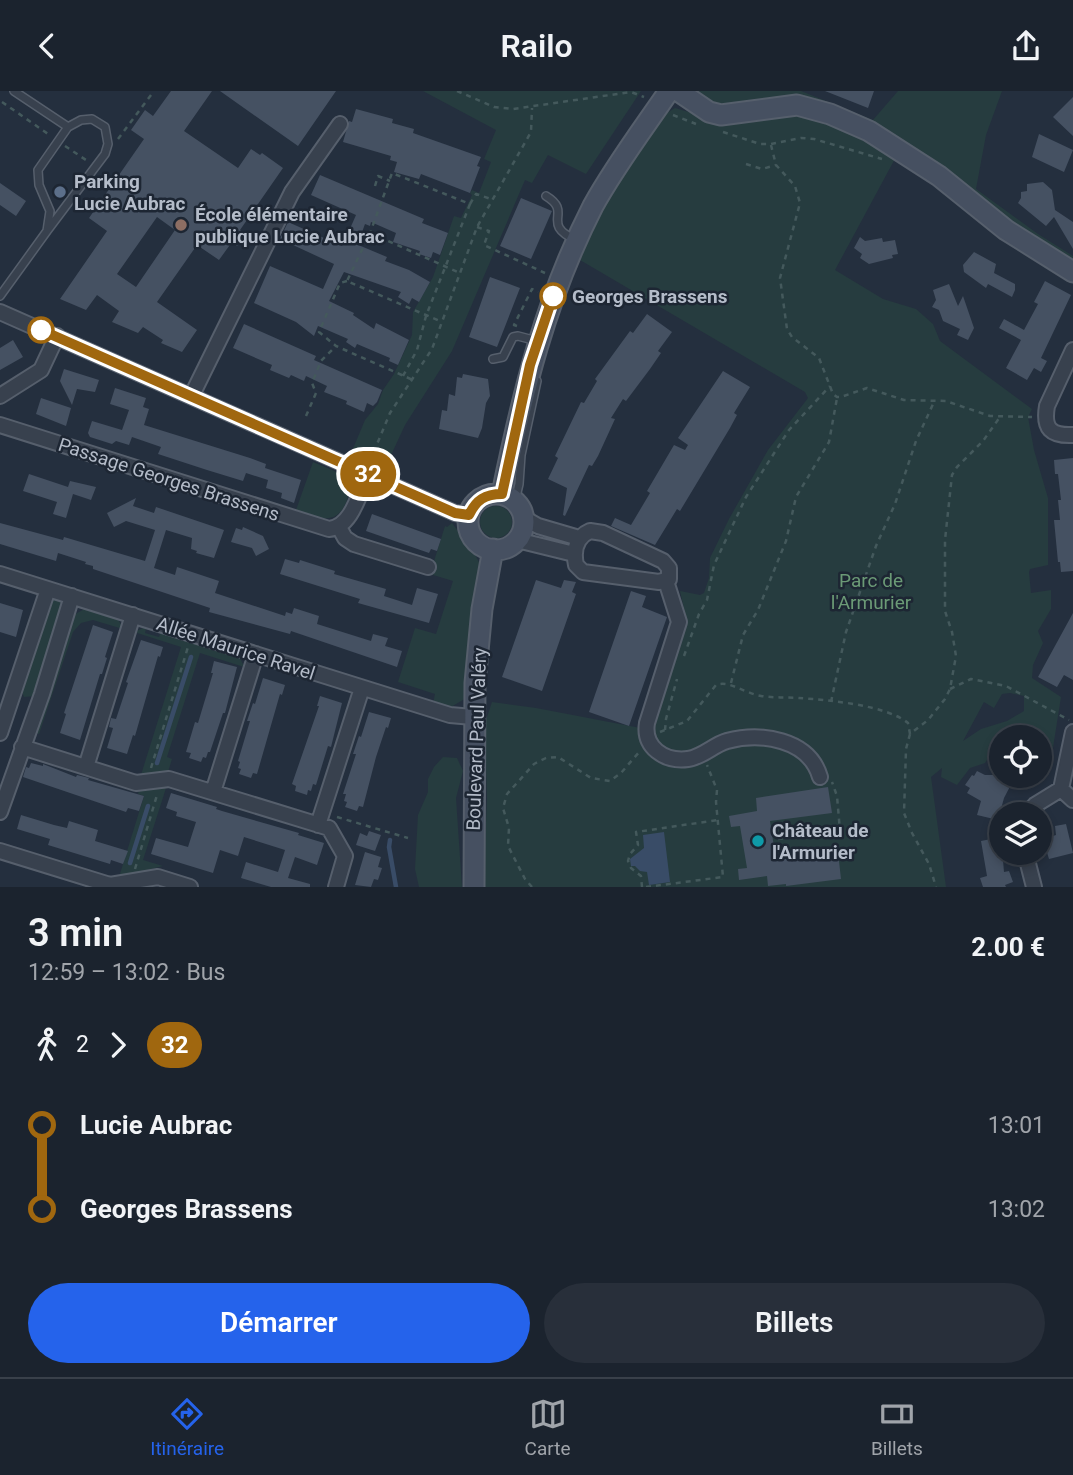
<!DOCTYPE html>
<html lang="fr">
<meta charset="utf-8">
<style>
:root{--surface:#1b232e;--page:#282f3a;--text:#f1f3f6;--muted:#a0a4aa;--line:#39404a;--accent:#2563eb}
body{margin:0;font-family:Roboto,sans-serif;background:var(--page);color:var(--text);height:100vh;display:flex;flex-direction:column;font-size:26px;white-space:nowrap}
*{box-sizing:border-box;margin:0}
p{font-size:23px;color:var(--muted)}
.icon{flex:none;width:38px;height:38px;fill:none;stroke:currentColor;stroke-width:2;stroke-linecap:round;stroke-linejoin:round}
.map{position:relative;height:796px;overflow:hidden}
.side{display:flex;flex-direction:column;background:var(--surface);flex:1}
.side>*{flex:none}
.badge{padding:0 14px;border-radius:23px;font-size:24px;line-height:46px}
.controls{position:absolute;left:989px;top:634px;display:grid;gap:14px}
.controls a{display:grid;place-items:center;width:63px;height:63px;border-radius:50%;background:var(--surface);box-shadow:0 4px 10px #0003,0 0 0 2px var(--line);font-size:35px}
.map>.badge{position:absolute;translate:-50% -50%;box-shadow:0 0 0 4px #fff}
.legs{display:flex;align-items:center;gap:10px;height:77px;padding:0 28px;font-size:23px}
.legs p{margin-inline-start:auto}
.head{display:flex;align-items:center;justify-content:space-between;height:119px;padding:0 28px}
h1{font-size:38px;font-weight:600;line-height:52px}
.button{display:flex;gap:14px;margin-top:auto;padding:14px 28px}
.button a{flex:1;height:80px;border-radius:42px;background:var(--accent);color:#fff;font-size:28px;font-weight:600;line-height:80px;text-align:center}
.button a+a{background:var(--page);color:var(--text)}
ul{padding:0 28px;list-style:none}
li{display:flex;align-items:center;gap:24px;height:84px;font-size:26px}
li i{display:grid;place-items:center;width:10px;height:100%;margin:0 9px;background:currentColor}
li i::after{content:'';width:18px;height:18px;margin:-9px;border:5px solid;border-radius:50%;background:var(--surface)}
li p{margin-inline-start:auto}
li:first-child i{background:linear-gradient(#0000 50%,currentColor 0)}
li:last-child i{background:linear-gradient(currentColor 50%,#0000 0)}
header{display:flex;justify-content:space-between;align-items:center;height:91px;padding:0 28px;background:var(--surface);font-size:32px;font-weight:600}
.dock{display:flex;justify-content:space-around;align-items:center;height:98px;border-top:2px solid var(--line);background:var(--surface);font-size:19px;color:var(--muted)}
.dock a{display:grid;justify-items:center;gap:4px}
.dock .current{color:var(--accent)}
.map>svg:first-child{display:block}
.green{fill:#263c3f;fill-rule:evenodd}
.water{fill:#394c67}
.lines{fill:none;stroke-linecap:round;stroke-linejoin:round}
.stream{stroke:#394c67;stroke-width:4.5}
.building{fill:#455162;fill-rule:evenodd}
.lane-casing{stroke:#565f6c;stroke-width:10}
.street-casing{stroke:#565f6c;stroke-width:18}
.secondary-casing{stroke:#565f6c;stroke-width:23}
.path{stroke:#44595c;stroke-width:2.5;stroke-dasharray:5 5;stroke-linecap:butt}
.lane{stroke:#38414e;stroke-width:7}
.street{stroke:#38414e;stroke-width:14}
.secondary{stroke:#465061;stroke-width:19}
.line-1-casing{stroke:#fff;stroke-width:16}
.line-1{stroke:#a0670f;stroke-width:10}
.service-dot{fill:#5c6f8a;stroke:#1d2633;stroke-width:2.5}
.education-dot{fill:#8d6e63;stroke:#1d2633;stroke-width:2.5}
.stop-1-dot{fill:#fff;stroke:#a0670f;stroke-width:3.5}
.culture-dot{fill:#0f9aa8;stroke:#1d2633;stroke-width:2.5}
.labels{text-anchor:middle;stroke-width:5;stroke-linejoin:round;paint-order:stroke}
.poi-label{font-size:19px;font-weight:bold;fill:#b4bcc9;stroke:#1d2633;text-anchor:start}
.stop-label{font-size:19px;font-weight:bold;fill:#b4bcc9;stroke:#1d2633;text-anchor:start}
.street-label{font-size:19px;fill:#b4bcc9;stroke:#1d2633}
.park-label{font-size:19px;fill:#6b9a76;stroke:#1d2633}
</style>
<header><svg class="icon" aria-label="back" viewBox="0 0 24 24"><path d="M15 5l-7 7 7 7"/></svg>Railo<svg class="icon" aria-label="share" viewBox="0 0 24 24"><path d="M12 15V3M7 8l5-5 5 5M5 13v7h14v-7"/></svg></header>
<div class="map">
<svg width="1073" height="796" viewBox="0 0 1073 796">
<rect width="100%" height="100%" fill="#242f3e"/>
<path class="green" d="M423 0H641L586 83 548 64 532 92 525 89 452 260 405 334 386 375 352 360 365 329 378 313 383 299 394 283 412 244 413 221 433 186 454 125 461 127 472 104 470 102 472 99 479 102 491 71 484 68 496 39Z
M695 0H801L873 29 898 0H1002L986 44 976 98 1038 143 1073 165V174L1053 164 952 87 794 8 718 17Z
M675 17 705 26 793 20 859 43 897 64 835 179 883 208 916 218 933 233 940 250 1032 318 1028 326 1034 359 1048 407V474L1030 478 1029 481 1031 502 1051 499V518L1038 540 1043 552 1033 574 1032 587 1061 606 1052 663 1040 658V646H1001L985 672 970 677 957 694 941 686 942 677 931 686 946 796H483L487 709 485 632 492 611 536 617 651 639 684 533 685 522 680 500 700 504 704 502 709 487 710 467 729 428 768 359 808 307 805 301 580 169 604 114 662 25ZM1010 602 1024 605V620L1007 630 981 638 963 650 984 611 994 617 1002 603Z
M313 371C322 375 336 379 343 386 355 399 345 425 329 427 319 429 306 422 296 419Z
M480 431a16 16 0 1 1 32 0a16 16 0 1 1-32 0Z
M452 432 473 460 481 475 466 607 451 616 433 613 435 603 398 591 415 537 436 543 453 490 430 483 445 435 447 436Z
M56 507 59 508 63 517 36 605 24 606 21 598 48 515Z
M86 517 116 524 123 538 93 529 81 532 73 541 39 643 32 640 72 525Z
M143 537 146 538 145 542 159 546 162 538 238 562 244 576 200 562 167 666 172 668 168 681 140 687 181 556 134 541Z
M443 666 457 667 463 680 456 707 462 796H419L415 778 418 724 428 701V688L434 676Z
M167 694 143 769 163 775 119 786 144 705 138 703 139 699Z"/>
<path class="water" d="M664 741 670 791 649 794 647 781 640 780 635 775H631L630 768 644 757 643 744Z"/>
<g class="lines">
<path class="stream" d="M157 672 191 566
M390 749 389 756 396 796
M130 772 148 715"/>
</g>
<path class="building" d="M171 0H212L184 40 238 77 251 58 260 64 262 62 283 77 240 139 246 143 237 155 232 151 219 169 197 154 157 211 197 239 182 261 161 252 163 249 143 236 138 242 112 231 119 220 97 204 86 219 60 208 107 140 89 127 144 48 131 39 145 19 153 25ZM157 126 175 139 136 196 117 183Z
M220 0H336L298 55Z
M825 0H874L868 17Z
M1073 6V45L1053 26Z
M356 18 393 28 392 32 414 38 413 42 481 66 477 75 480 76 470 102 421 83 419 88 394 81 397 71 390 69 391 65 343 51 349 30 352 31Z
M1039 43 1073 59 1064 81 1032 66Z
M320 84 424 128 422 132 448 142 440 164 433 161 431 167 419 163 420 160 393 151 396 142 371 131 370 135 365 133 361 144 349 140 356 124 311 104Z
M1043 91 1052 99 1055 119 1073 131V158L1054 126 1046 135 1018 112 1021 107V101L1027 100V93Z
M0 92 26 110 16 125 0 114Z
M521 107 552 120 531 168 500 155Z
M288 131 342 155 347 144 358 150 356 153 387 166 385 170 409 179 430 191 419 211 412 207 409 213 398 206 401 201 344 181 329 210 354 222 353 224 374 238 376 232 409 249 398 274 389 270 390 267 357 253 355 257 346 251 348 248 318 235 314 245 296 231 254 212 270 175 323 198 334 173 280 148Z
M860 146 865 150 882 147 883 151 895 149 898 163 892 164 893 167 869 173 860 167 862 163 854 157Z
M974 161 996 173 994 182 1015 193V199L1012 206 988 193 986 197 964 181 963 174Z
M490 186 520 197 497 256 469 246Z
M1045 190 1071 204 1041 267 1047 270 1041 281 1034 277 1027 289 1006 277 1021 249 999 237 1004 228 1024 239 1038 213 1034 211Z
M949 193 958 215 963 205 974 237 968 249 957 244 960 238 943 230 939 219 932 216 936 209 933 199Z
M647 223 672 241 658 260 661 262 650 278 626 310 623 308 611 327 615 328 598 365 592 375 589 374 565 425 563 424 567 397 548 388 558 367 555 365 581 311 584 312 597 290 595 288 630 240 633 242Z
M244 233 316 265 314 269 382 299 377 311 373 315 367 312 364 321 346 313 347 310 324 301 327 295 306 285 304 290 291 284 289 287 270 279 272 274 233 257Z
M13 249 23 266 0 279V257Z
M64 278 99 289 95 301 77 298 72 314 60 290Z
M723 280 750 296 734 322 737 324 730 337 680 420 677 418 655 454 611 435 615 427 631 434 650 402 647 400 674 354 685 359 688 354 678 347Z
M463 283 488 288 490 305 486 312 482 337 478 347 439 338 442 319 447 320 449 303 455 305 457 286 462 287Z
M115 297 146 307 143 316 149 318 144 334 250 367 266 373 265 377 301 389 294 412 281 407 282 402 266 397 268 389 246 382 243 390 207 379 158 363 161 356 132 346 129 354 116 350 112 353 90 346 88 342 92 330 122 339 129 319 110 313Z
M41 307 71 317 66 335 36 323Z
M1073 367V480L1061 481 1060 471H1058L1054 429H1060L1058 409H1061L1058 383H1055L1054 369Z
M29 383 68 396 70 390 96 396 91 409 73 403 66 427 53 423 57 411 23 400Z
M136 407 133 415 154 422 156 416 224 439 214 467 196 462 197 460 191 458 192 447 166 439 154 477 175 484 177 476 219 490 215 502 285 525 286 521 292 523 294 517 319 525 317 533 371 550 373 543 388 547 385 555 402 560 397 576 291 540 290 543 209 521 210 517 93 478V475L85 473 86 471 58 462 56 470 0 453V432L63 449 64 446 145 470 155 439 126 430 114 436 107 422Z
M372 423 441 448 437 460 431 458 429 462 366 440Z
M243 436 263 445 269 458 256 465 252 457 231 451 236 437 242 439Z
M285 468 299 472 300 469 335 480 334 483 386 498 384 505 412 514 417 497 438 503 429 532 358 512 360 508 280 483Z
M536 489 561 497 564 489 576 491 572 501 576 503 542 600 502 586Z
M631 500 646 505 642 516 667 526 629 635 589 621Z
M0 512 23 519 16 546 0 541Z
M1073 522V589L1064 584 1057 596 1038 586Z
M93 534 113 541 105 566 107 567 102 583H100L80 649 60 642 66 623 64 622Z
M141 549 163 556 160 566 158 565 135 645 133 644 127 663 107 657 113 637 109 636 111 627 116 628 128 592 126 591Z
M214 570 237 576 225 622H223L210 661H208L206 667 203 666 201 671 189 667 191 662 186 661 195 631 198 632 213 582H211Z
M263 587 285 594 282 604 280 603 257 683 253 682 251 687 239 683 241 678 238 677 240 671 238 670 250 630H247L253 612 255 613Z
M320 605 342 612 331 656 328 655 316 694 313 693 311 700 308 699 307 704 295 700 296 695 292 693 319 615H317Z
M369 621 391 627 388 637 386 636 376 666 363 716 359 715 357 720 345 716 347 711 344 710 346 703H343L356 663H353L359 645 361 646Z
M31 672 43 675V673L76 686 77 684 89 687 88 689 144 705 139 720 128 717 126 721 23 686 26 676 29 677Z
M977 680 985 684H1016L1004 707 998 729 977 724 981 710 967 702 970 697 965 694 972 684 974 685Z
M828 696 832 722 770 730 776 769 838 761 841 788 786 795V793L768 795 767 785 739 789 738 778 747 777 740 735 731 736 729 725 757 720 756 707Z
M171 702 217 716 216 718 222 720 299 742 298 744 324 752 317 774 295 766 288 787 310 793V796H271L241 787 246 771 278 781 285 759 244 746 238 765 220 759 213 782 151 763 156 747 188 756 196 731 176 725 177 721 166 717Z
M21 724 54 734 67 737 69 730 98 739 95 750 128 760 123 773 111 769 110 773 48 754 50 748 17 738Z
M1066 733 1073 762 1049 768 1043 748 1056 744 1055 735Z
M369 740 381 744 375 760 356 754 360 742 367 745Z
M1001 746 1004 781 1009 780 1013 791 1005 794 1006 796H983L980 787 987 785 981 750Z
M365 761 381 766 378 776 382 777 378 789 374 788 371 796 355 794Z"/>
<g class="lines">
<g class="lane-casing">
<path id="lane" d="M14 0 68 36
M92 28 105 36 108 53 105 63 47 140 50 120 39 94 38 79 68 36 81 29Z
M546 105C574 122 539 132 576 149
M0 205 47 140
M493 268 503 266 513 246 518 245 537 250
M515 410 519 393 521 364 537 290"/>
</g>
<g class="street-casing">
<path id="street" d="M0 221 455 422 469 424
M1073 259 1047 315C1043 338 1051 345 1073 344
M192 304 292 101 340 33
M0 305 41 279 57 245
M0 334 329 438C352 436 359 402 368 383
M524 427 538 435 579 447
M339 436 345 447 354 453 428 476
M590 440 603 442 663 470 669 477V488L659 491 583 481 576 474C573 460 576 446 590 440Z
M517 449 574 463
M0 483 450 624 473 626
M666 490 679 531 647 632C643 656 664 671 688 668 703 666 713 654 727 650 761 641 809 648 820 686
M1073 641 1061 698 1073 709
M0 642 48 498
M22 656 136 692 169 688 329 737 345 765 336 796
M86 676 133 524
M213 701 256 563
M0 721 42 603 72 505
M1026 723 1035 714 1061 698
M318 734 362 597
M0 760 110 794 158 786 190 796
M1025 761 1034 796"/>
</g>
<g class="secondary-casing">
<path id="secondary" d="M678 0 709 21 721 24 797 14 830 23 869 40 939 85 1006 139 1073 181
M502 403C523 301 545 209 593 115 615 75 643 38 669 0
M468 431a28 28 0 1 1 56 0a28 28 0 1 1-56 0Z
M474 796 475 592 482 518 493 458"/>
</g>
<path class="path" d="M457 0 494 16 513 18 631 1 644 6
M2 11 51 45
M673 24 696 33
M723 41 760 53H771L801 47 814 48 882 68
M118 48 154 0
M771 54 776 74 795 95 800 112 780 187 787 238 792 246 819 267 833 303 837 306H841L867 297 904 309 946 310 990 325 1032 326
M65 55 89 71
M746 73 762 78 776 74
M375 95 378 85 390 90
M470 113 476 103 491 108
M477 136 489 140 484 154 545 182
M370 142 460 182
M347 190 340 192 319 241 336 255 413 289
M517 235 514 234 532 198 538 201
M403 285 417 259 426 225 470 113 392 82 370 142 347 190 442 231
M306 325 316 302 312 292 321 270 336 255
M370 370 390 322 432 258 477 136 531 41 532 17
M684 565 699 523 707 509 714 474 746 406 789 339 830 295
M731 592 743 544 758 519 786 450 796 406 829 351 837 307
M950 598 971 588 1006 595 1069 629
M831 611 846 541 876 455 895 413 916 350 934 311
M665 639 666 628 677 588
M660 641 687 630 716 594C729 589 744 602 761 605 774 607 786 606 799 607 828 609 886 614 908 632L910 643 928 629 945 608 950 598 956 565 952 541 945 520V449L952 384 957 376 983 350 1000 326
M910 643 906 658 904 722 912 742 929 773 936 796
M151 677 188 556
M337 726 408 747
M778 748 840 740 837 705 832 691
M135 778 157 704
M532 796 525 788 508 755 509 737 503 717 507 703 534 673 546 667 558 666 591 687 610 690 621 682 640 660
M642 796 641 785 631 777 628 770 630 763 638 754 636 741 718 729
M646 796 723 786 716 711 717 699 707 674"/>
<use href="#lane" class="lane"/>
<use href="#street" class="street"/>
<use href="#secondary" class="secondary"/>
</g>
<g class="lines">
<g class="line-1-casing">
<path id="line-1" d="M41 239 455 422 469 424C476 409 485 403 502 403L530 274 553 205"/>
</g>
<use href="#line-1" class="line-1"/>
</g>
<circle class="service-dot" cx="60" cy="101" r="7"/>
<circle class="education-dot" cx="181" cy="134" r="7"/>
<g class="stop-1-dot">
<circle cx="553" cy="205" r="12"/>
<circle cx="41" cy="239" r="12"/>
</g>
<circle class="culture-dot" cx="758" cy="750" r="7"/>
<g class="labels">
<g class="poi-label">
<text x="74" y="97">Parking<tspan x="74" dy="22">Lucie Aubrac</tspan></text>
<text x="195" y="130">École élémentaire<tspan x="195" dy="22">publique Lucie Aubrac</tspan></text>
<text x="772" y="746">Château de<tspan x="772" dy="22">l'Armurier</tspan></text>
</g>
<g class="stop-label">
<text x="572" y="212">Georges Brassens</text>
</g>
<g class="street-label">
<text transform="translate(169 388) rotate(18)" y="7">Passage Georges Brassens</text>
<text transform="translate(236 557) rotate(18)" y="7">Allée Maurice Ravel</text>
<text transform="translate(476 648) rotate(-88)" y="7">Boulevard Paul Valéry</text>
</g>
<g class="park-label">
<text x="871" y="496">Parc de<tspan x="871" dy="22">l'Armurier</tspan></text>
</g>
</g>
</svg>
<div class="controls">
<a><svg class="icon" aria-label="locate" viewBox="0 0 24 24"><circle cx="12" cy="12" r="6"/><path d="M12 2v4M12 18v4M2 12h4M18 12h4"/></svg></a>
<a><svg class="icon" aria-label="layers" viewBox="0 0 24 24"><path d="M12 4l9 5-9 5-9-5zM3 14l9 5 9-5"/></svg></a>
</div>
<b class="badge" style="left:368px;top:383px;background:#a0670f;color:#fff">32</b>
</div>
<section class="side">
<div class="head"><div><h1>3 min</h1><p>12:59 – 13:02 · Bus</p></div><b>2.00 €</b></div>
<div class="legs"><svg class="icon" aria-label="walk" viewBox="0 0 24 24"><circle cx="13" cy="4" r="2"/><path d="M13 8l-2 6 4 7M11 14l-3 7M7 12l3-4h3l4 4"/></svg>2<svg class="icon" aria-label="forward" viewBox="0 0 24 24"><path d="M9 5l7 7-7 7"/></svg><b class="badge" style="background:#a0670f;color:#fff">32</b></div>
<ul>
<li><i style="color:#a0670f"></i><b>Lucie Aubrac</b><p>13:01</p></li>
<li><i style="color:#a0670f"></i><b>Georges Brassens</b><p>13:02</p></li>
</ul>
<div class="button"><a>Démarrer</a><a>Billets</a></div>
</section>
<nav class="dock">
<a class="current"><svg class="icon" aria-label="directions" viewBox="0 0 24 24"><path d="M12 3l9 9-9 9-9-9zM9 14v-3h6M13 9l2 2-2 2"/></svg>Itinéraire</a>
<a><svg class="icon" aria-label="map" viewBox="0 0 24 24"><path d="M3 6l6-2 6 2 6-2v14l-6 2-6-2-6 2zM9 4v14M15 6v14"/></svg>Carte</a>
<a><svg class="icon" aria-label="tickets" viewBox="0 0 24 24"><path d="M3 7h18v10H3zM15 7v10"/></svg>Billets</a>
</nav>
